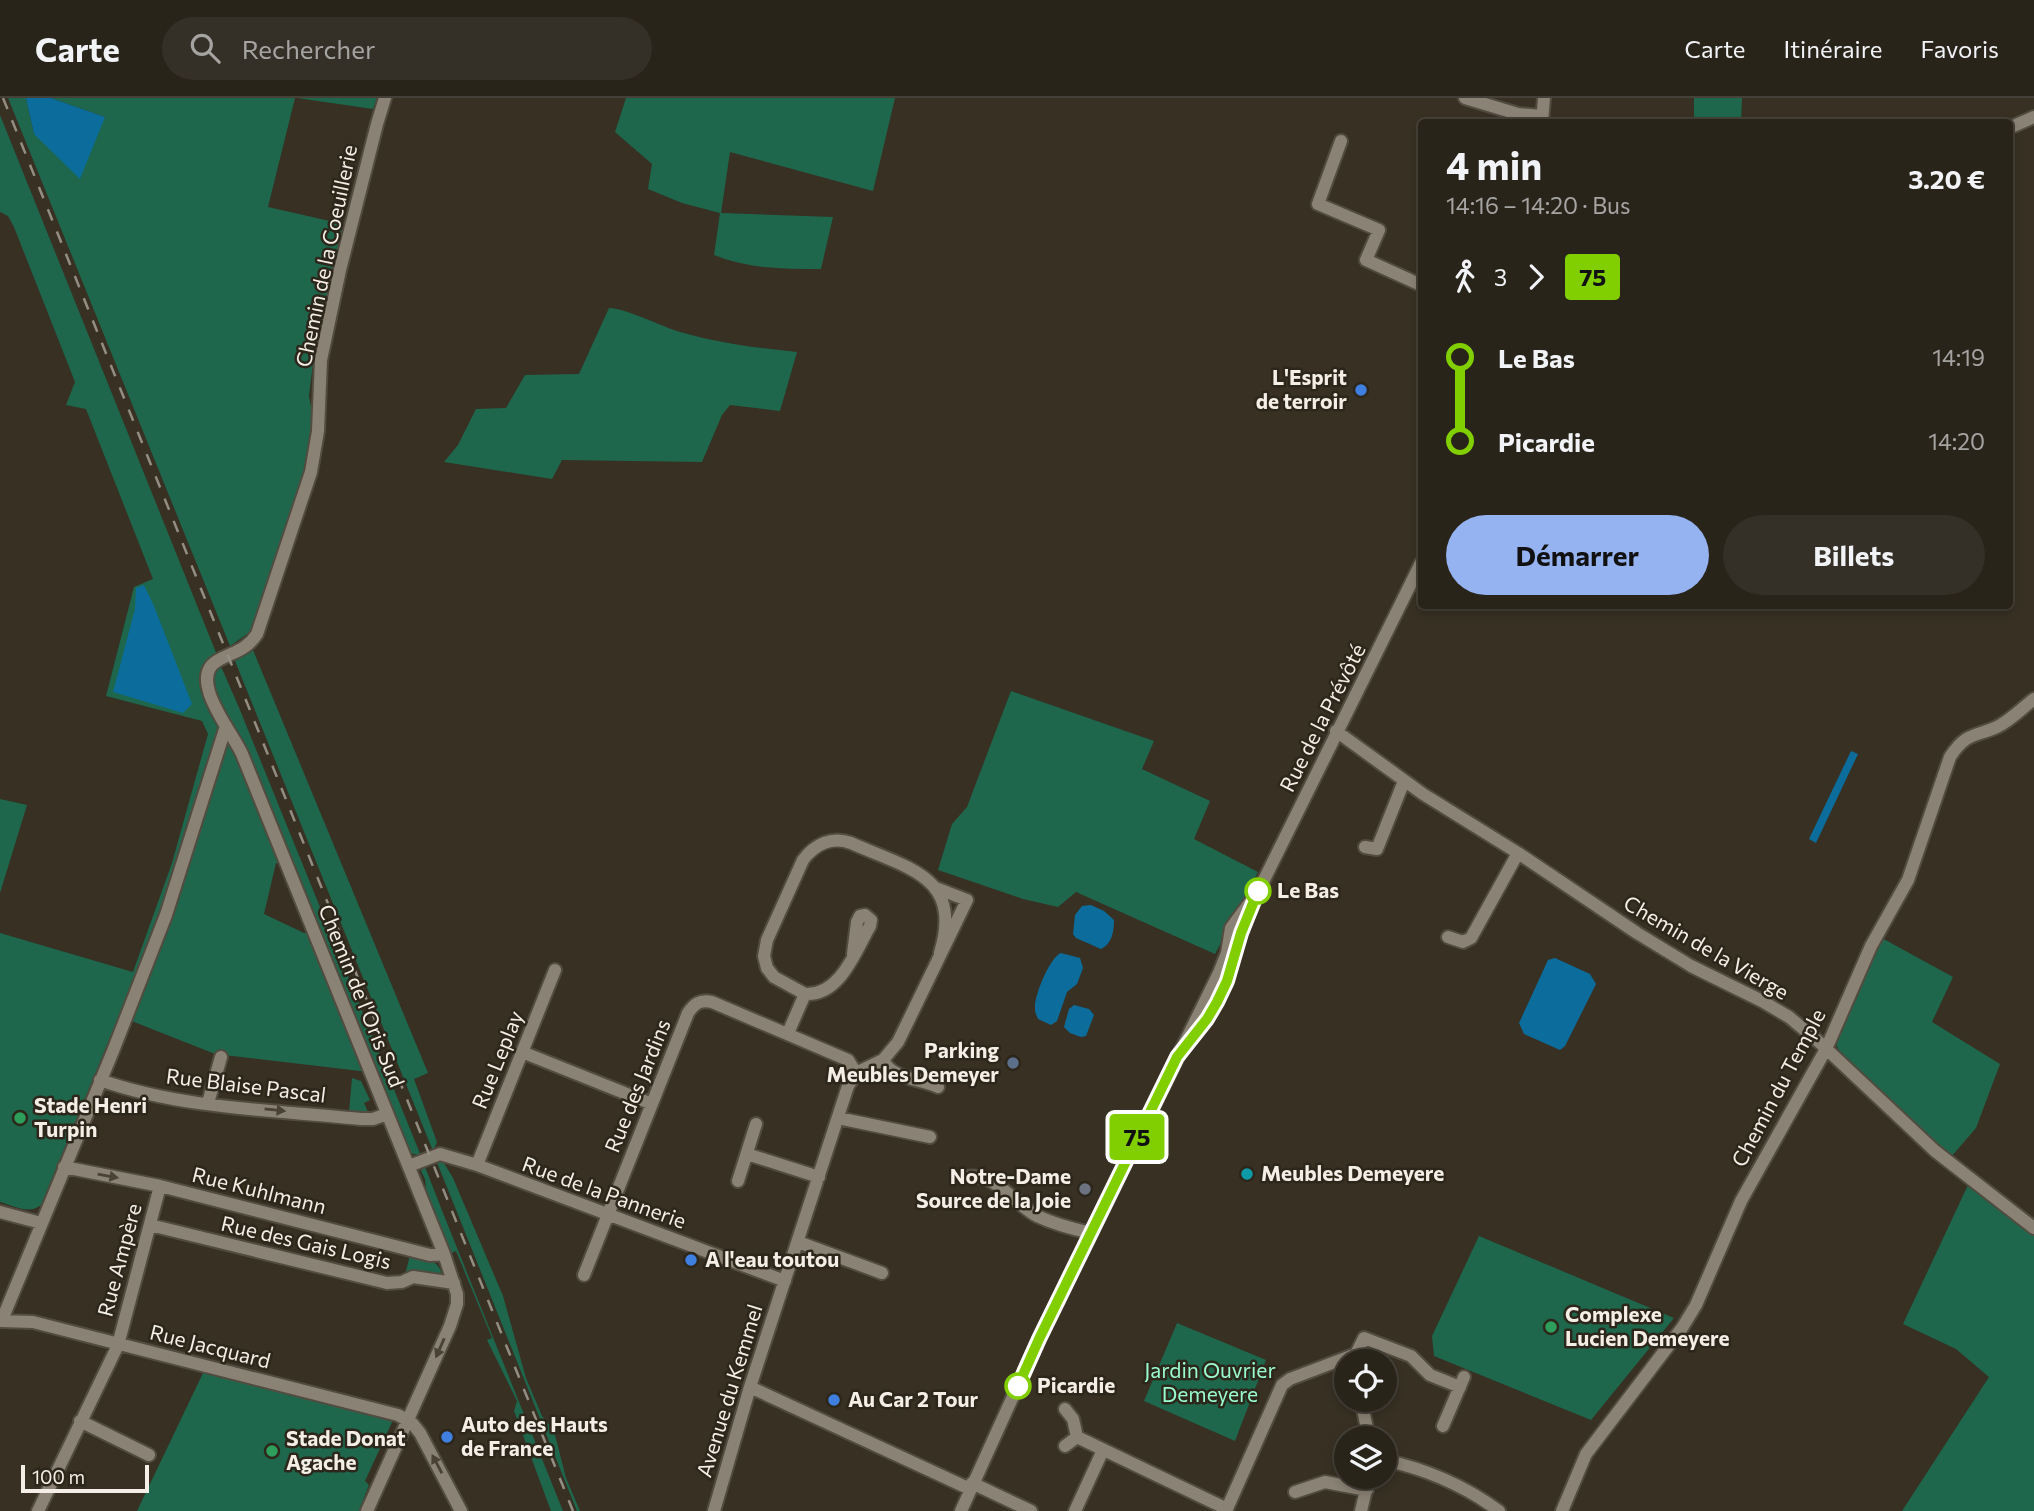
<!DOCTYPE html>
<html lang="fr">
<meta charset="utf-8">
<style>
:root{--surface:#29241a;--page:#353027;--text:#f1f3f6;--muted:#a5a4a2;--line:#454139;--accent:#95b2f1}
body{margin:0;font-family:Commissioner,sans-serif;background:var(--page);color:var(--text);height:100vh;display:flex;flex-direction:column;font-size:26px;white-space:nowrap}
*{box-sizing:border-box;margin:0}
p{font-size:23px;color:var(--muted)}
.icon{flex:none;width:38px;height:38px;fill:none;stroke:currentColor;stroke-width:2;stroke-linecap:round;stroke-linejoin:round}
.map{position:relative;flex:1;overflow:hidden}
.details{position:absolute;left:1418px;top:21px;width:595px;height:490px;display:flex;flex-direction:column;background:var(--surface);border-radius:7px;box-shadow:0 4px 10px #0003,0 0 0 2px var(--line)}
.details>*{flex:none}
.badge{padding:0 14px;border-radius:5px;font-size:24px;line-height:46px}
.fabs{position:absolute;left:1334px;top:1251px;display:grid;gap:14px}
.fabs a{display:grid;place-items:center;width:63px;height:63px;border-radius:50%;background:var(--surface);box-shadow:0 4px 10px #0003,0 0 0 2px var(--line);font-size:35px}
.scale{position:absolute;left:21px;bottom:18px;width:128px;box-sizing:border-box;padding-left:7px;border:4px solid #f3eee6;border-top:0;font-size:19px;line-height:24px;white-space:nowrap;color:#f3eee6;-webkit-text-stroke:5px #2d261a;paint-order:stroke}
.map>.badge{position:absolute;translate:-50% -50%;box-shadow:0 0 0 4px #fff}
.legs{display:flex;align-items:center;gap:10px;height:77px;padding:0 28px;font-size:23px}
.legs p{margin-inline-start:auto}
.head{display:flex;align-items:center;justify-content:space-between;height:119px;padding:0 28px}
h1{font-size:38px;font-weight:700;line-height:52px}
.cta{display:flex;gap:14px;margin-top:auto;padding:14px 28px}
.cta a{flex:1;height:80px;border-radius:42px;background:var(--accent);color:#111;font-size:28px;font-weight:700;line-height:80px;text-align:center}
.cta a+a{background:var(--page);color:var(--text)}
ul{padding:0 28px;list-style:none}
li{display:flex;align-items:center;gap:24px;height:84px;font-size:26px}
li i{display:grid;place-items:center;width:10px;height:100%;margin:0 9px;background:currentColor}
li i::after{content:'';width:18px;height:18px;margin:-9px;border:5px solid;border-radius:50%;background:var(--surface)}
li p{margin-inline-start:auto}
li:first-child i{background:linear-gradient(#0000 50%,currentColor 0)}
li:last-child i{background:linear-gradient(currentColor 50%,#0000 0)}
header{display:flex;align-items:center;gap:42px;box-sizing:border-box;height:98px;padding:0 35px;background:var(--surface);border-bottom:2px solid var(--line)}
header strong{font-size:33px}
nav{display:flex;gap:38px;margin-inline-start:auto;font-size:24px}
.search{width:490px;height:63px;background:var(--page);display:flex;align-items:center;gap:18px;box-sizing:border-box;padding:0 24px;border-radius:38px;color:var(--muted);font-size:26px}
.map>svg:first-child{display:block}
.green{fill:#1e674c;fill-rule:evenodd}
.water{fill:#0c6d9c}
.lines{fill:none;stroke-linecap:round;stroke-linejoin:round}
.minor-casing{stroke:#514b40;stroke-width:16}
.minor{stroke:#8a8274;stroke-width:12}
.rail{stroke:#938d83;stroke-width:2.5;stroke-dasharray:12 12;stroke-linecap:butt}
.oneway{fill:#494235}
.line-1-casing{stroke:#fff;stroke-width:16}
.line-1{stroke:#81cf00;stroke-width:10}
.shop-dot{fill:#3f7fe0;stroke:#2d261a;stroke-width:2.5}
.stop-1-dot{fill:#fff;stroke:#81cf00;stroke-width:3.5}
.service-dot{fill:#5c6f8a;stroke:#2d261a;stroke-width:2.5}
.leisure-dot{fill:#2e9e5b;stroke:#2d261a;stroke-width:2.5}
.culture-dot{fill:#0f9aa8;stroke:#2d261a;stroke-width:2.5}
.worship-dot{fill:#6b7280;stroke:#2d261a;stroke-width:2.5}
.labels{text-anchor:middle;stroke-width:5;stroke-linejoin:round;paint-order:stroke}
.street-label{font-size:21px;fill:#f3eee6;stroke:#2d261a}
.poi-label{font-size:21px;font-weight:bold;fill:#f3eee6;stroke:#2d261a;text-anchor:start}
.stop-label{font-size:21px;font-weight:bold;fill:#f3eee6;stroke:#2d261a;text-anchor:start}
.park-label{font-size:21px;fill:#99fbd0;stroke:#2d261a}
</style>
<header>
<strong>Carte</strong>
<div class="search"><svg class="icon" aria-label="search" viewBox="0 0 24 24"><circle cx="10" cy="10" r="6"/><path d="M15 15l6 6"/></svg>Rechercher</div>
<nav><a>Carte</a><a>Itinéraire</a><a>Favoris</a></nav>
</header>
<div class="map">
<svg width="2034" height="1413" viewBox="0 0 2034 1413">
<rect width="100%" height="100%" fill="#373023"/>
<path class="green" d="M8 0H26L34 36 105 19 51 0H295L268 109 343 126 314 257 309 298 313 319 306 367 253 532 230 548Z
M297 0H377L373 11Z
M626 0H895L873 93 730 54 721 115 833 119 821 171C784 171 749 171 714 157L720 115 682 105 648 91 652 66 615 34Z
M1694 0H1742L1741 24H1694Z
M0 17 217 557 210 560 212 569 220 566 240 612 421 1058 410 1055 377 975 215 956 119 918 41 1107C29 1117 14 1108 0 1104V835L133 874 172 765 208 636 202 623 106 598 134 489 153 481 86 311 66 307 75 284 14 129 8 118 0 114ZM276 765 284 766 310 834 304 835 264 816Z
M609 210C628 211 660 228 680 234 719 245 757 250 797 254L780 313 730 307 722 317 702 364 562 362 552 381 444 364 458 347 476 311 506 310 525 277 579 276Z
M253 552 428 975 414 981 437 1044 433 1053 235 563Z
M1011 593 1154 643 1142 671 1210 703 1194 741 1258 774 1215 856 1076 794 1058 809 1023 801 938 772 952 726 967 709Z
M0 701 27 707 0 795Z
M1880 839 1953 879 1932 924 2000 966 1976 1030 1951 1059 1843 959 1835 945Z
M352 980 361 983 370 1002 364 1005 369 1016 349 1014Z
M436 1062 444 1065 453 1080 503 1198 526 1280 542 1318 554 1333 566 1380 580 1413H577Z
M424 1066 443 1115 563 1413H551L514 1313 517 1303 487 1242 492 1240 456 1153 449 1156 426 1091 425 1081 421 1073Z
M1968 1087 2034 1136V1413H1902L1989 1279 1956 1251 1903 1226Z
M1479 1138 1674 1220 1591 1322 1434 1258 1432 1238Z
M410 1157C424 1161 440 1161 442 1178L405 1177Z
M1177 1225 1266 1262 1235 1343 1144 1303Z
M204 1273 393 1322 365 1383 369 1387 359 1413H137Z"/>
<path class="water" d="M26 0H51L105 19 80 81 34 36Z
M144 487 154 508 192 606 183 615 113 594 135 511 136 490Z
M1851 653 1858 656 1816 745 1809 741Z
M1091 807 1104 813 1114 822C1114 833 1112 846 1101 851L1076 840 1073 836 1075 817 1082 808Z
M1061 855 1080 860 1083 870 1077 886 1067 894 1057 923 1051 927 1038 921C1036 916 1035 915 1035 910 1034 898 1050 859 1061 855Z
M1555 860 1590 876 1596 886 1565 948 1560 952 1524 936 1519 925 1548 862Z
M1074 907 1089 911 1094 917 1086 938 1081 939 1070 935 1064 929 1069 911Z"/>
<g class="lines">
<g class="minor-casing">
<path id="minor" d="M1465 0 1518 16 1542 18
M1542 24 1544 0
M2009 30 2034 19
M1341 43 1318 106 1379 132 1366 162 1421 187
M1336 633 1423 696 1518 755 1637 835 1691 868 1762 903 1789 919 1819 944 1935 1053 2034 1130
M1365 749 1377 751 1404 683
M1448 839 1463 844 1471 840 1518 755
M805 896 774 879 767 870 764 858 767 842 803 762C815 746 832 738 851 745 909 771 963 778 940 855
M1197 933C1224 902 1229 871 1242 833 1246 819 1253 806 1259 792L1421 465
M788 935 805 896C840 898 855 854 870 828L871 822 865 817 860 818 857 824 853 856
M522 954 652 1006
M883 962 898 944 967 802 936 790
M856 975 883 962C893 982 919 980 938 989
M100 982C182 1011 275 1012 361 1021H373L387 1016
M208 1005 221 959
M838 1020 930 1039
M747 1056 819 1079
M477 1067 555 872
M409 1068 440 1056 477 1067 785 1183
M64 1069 160 1088 430 1157 444 1156
M966 1079C996 1074 1013 1105 1037 1118 1054 1126 1073 1131 1091 1135
M738 1083 756 1026
M0 1114 41 1125
M150 1127 387 1185 402 1184 413 1179 454 1185
M798 1144 882 1175
M584 1177 688 915C694 906 700 901 712 904L848 962 856 975 848 988 750 1289 714 1413
M2 1222 113 953 166 817 226 628
M0 1223 33 1224 398 1317 412 1325 420 1335 461 1413
M750 1289 970 1391
M1361 1302 1369 1340
M1065 1311 1073 1321 1077 1339 1065 1348
M80 1323 149 1357
M1443 1328 1464 1279
M1077 1339 1227 1411
M1384 1362C1426 1371 1465 1388 1499 1413
M972 1385 1031 1413
M1295 1394 1325 1384 1367 1392
M38 1413 118 1247 160 1088
M367 1413 450 1228 457 1206V1196L444 1156 242 656C233 635 187 581 217 563 232 554 246 553 257 536L311 374 318 333 321 262 340 172 377 26 385 0
M961 1413 1039 1241 1219 875 1227 855 1231 830 1259 792
M1075 1413 1103 1352
M1226 1413 1282 1287 1290 1281 1356 1256 1364 1240 1411 1258 1430 1277 1460 1289
M1361 1413 1369 1379
M1562 1413 1586 1356 1682 1230 1696 1207 1741 1103 1826 951 1871 848 1908 782 1950 659C1966 634 1975 639 1997 629 2011 622 2022 610 2034 601"/>
</g>
<use href="#minor" class="minor"/>
<path class="rail" d="M3 0 573 1413"/>
</g>
<defs><path id="oneway-solid" d="M-6-.8H1V-3.2L6.5 0L1 3.2V.8H-6Z" transform="scale(1.75)"/></defs>
<g class="oneway">
<use href="#oneway-solid" transform="translate(275 1012) rotate(6)"/>
<use href="#oneway-solid" transform="translate(108 1078) rotate(10)"/>
<use href="#oneway-solid" transform="translate(440 1250) rotate(114)"/>
<use href="#oneway-solid" transform="translate(437 1366) rotate(-118)"/>
</g>
<g class="lines">
<g class="line-1-casing">
<path id="line-1" d="M1018 1288 1039 1241 1177 959 1207 921 1217 904 1227 883 1241 835 1258 793"/>
</g>
<use href="#line-1" class="line-1"/>
</g>
<g class="shop-dot">
<circle cx="1361" cy="292" r="7"/>
<circle cx="691" cy="1162" r="7"/>
<circle cx="834" cy="1302" r="7"/>
<circle cx="447" cy="1339" r="7"/>
</g>
<g class="stop-1-dot">
<circle cx="1258" cy="793" r="12"/>
<circle cx="1018" cy="1288" r="12"/>
</g>
<circle class="service-dot" cx="1013" cy="965" r="7"/>
<g class="leisure-dot">
<circle cx="20" cy="1020" r="7"/>
<circle cx="1551" cy="1229" r="7"/>
<circle cx="272" cy="1353" r="7"/>
</g>
<circle class="culture-dot" cx="1247" cy="1076" r="7"/>
<circle class="worship-dot" cx="1085" cy="1091" r="7"/>
<g class="labels">
<g class="street-label">
<text transform="translate(327 158) rotate(-78)" y="7">Chemin de la Coeuillerie</text>
<text transform="translate(1323 620) rotate(-63)" y="7">Rue de la Prévôté</text>
<text transform="translate(1706 850) rotate(30)" y="7">Chemin de la Vierge</text>
<text transform="translate(361 898) rotate(68)" y="7">Chemin de l'Oris Sud</text>
<text transform="translate(498 962) rotate(-68)" y="7">Rue Leplay</text>
<text transform="translate(246 988) rotate(7)" y="7">Rue Blaise Pascal</text>
<text transform="translate(638 988) rotate(-68)" y="7">Rue des Jardins</text>
<text transform="translate(1779 990) rotate(-62)" y="7">Chemin du Temple</text>
<text transform="translate(259 1093) rotate(14)" y="7">Rue Kuhlmann</text>
<text transform="translate(604 1095) rotate(20)" y="7">Rue de la Pannerie</text>
<text transform="translate(306 1145) rotate(13)" y="7">Rue des Gais Logis</text>
<text transform="translate(120 1162) rotate(-75)" y="7">Rue Ampère</text>
<text transform="translate(210 1249) rotate(14)" y="7">Rue Jacquard</text>
<text transform="translate(730 1293) rotate(-73)" y="7">Avenue du Kemmel</text>
</g>
<g class="poi-label">
<text x="1347" y="287" text-anchor="end">L'Esprit<tspan x="1347" dy="24">de terroir</tspan></text>
<text x="999" y="960" text-anchor="end">Parking<tspan x="999" dy="24">Meubles Demeyer</tspan></text>
<text x="34" y="1015">Stade Henri<tspan x="34" dy="24">Turpin</tspan></text>
<text x="1261" y="1083">Meubles Demeyere</text>
<text x="1071" y="1086" text-anchor="end">Notre-Dame<tspan x="1071" dy="24">Source de la Joie</tspan></text>
<text x="705" y="1169">A l'eau toutou</text>
<text x="1565" y="1224">Complexe<tspan x="1565" dy="24">Lucien Demeyere</tspan></text>
<text x="848" y="1309">Au Car 2 Tour</text>
<text x="461" y="1334">Auto des Hauts<tspan x="461" dy="24">de France</tspan></text>
<text x="286" y="1348">Stade Donat<tspan x="286" dy="24">Agache</tspan></text>
</g>
<g class="stop-label">
<text x="1277" y="800">Le Bas</text>
<text x="1037" y="1295">Picardie</text>
</g>
<g class="park-label">
<text x="1210" y="1280">Jardin Ouvrier<tspan x="1210" dy="24">Demeyere</tspan></text>
</g>
</g>
</svg>
<div class="fabs">
<a><svg class="icon" aria-label="locate" viewBox="0 0 24 24"><circle cx="12" cy="12" r="6"/><path d="M12 2v4M12 18v4M2 12h4M18 12h4"/></svg></a>
<a><svg class="icon" aria-label="layers" viewBox="0 0 24 24"><path d="M12 4l9 5-9 5-9-5zM3 14l9 5 9-5"/></svg></a>
</div>
<div class="scale">100 m</div>
<b class="badge" style="left:1137px;top:1039px;background:#81cf00;color:#111">75</b>
<section class="details">
<div class="head"><div><h1>4 min</h1><p>14:16 – 14:20 · Bus</p></div><b>3.20 €</b></div>
<div class="legs"><svg class="icon" aria-label="walk" viewBox="0 0 24 24"><circle cx="13" cy="4" r="2"/><path d="M13 8l-2 6 4 7M11 14l-3 7M7 12l3-4h3l4 4"/></svg>3<svg class="icon" aria-label="forward" viewBox="0 0 24 24"><path d="M9 5l7 7-7 7"/></svg><b class="badge" style="background:#81cf00;color:#111">75</b></div>
<ul>
<li><i style="color:#81cf00"></i><b>Le Bas</b><p>14:19</p></li>
<li><i style="color:#81cf00"></i><b>Picardie</b><p>14:20</p></li>
</ul>
<div class="cta"><a>Démarrer</a><a>Billets</a></div>
</section>
</div>
